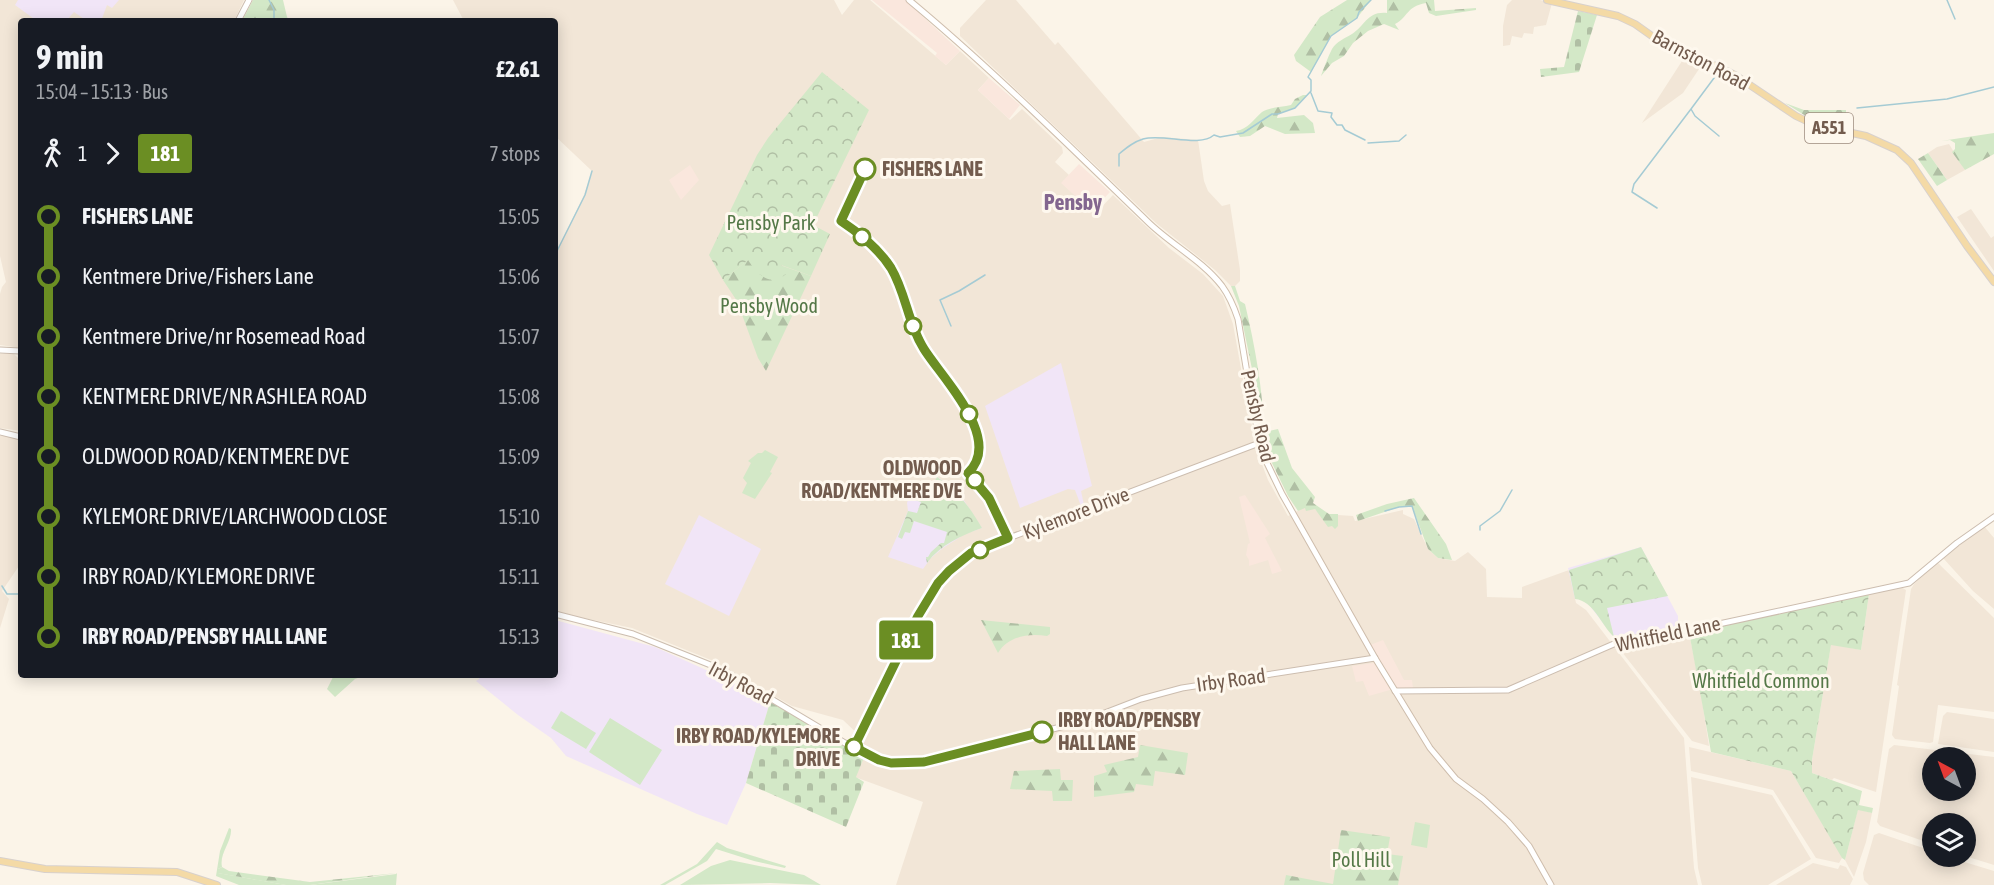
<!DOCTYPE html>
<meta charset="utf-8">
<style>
:root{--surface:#171b24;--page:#242831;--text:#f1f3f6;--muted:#9ea1a6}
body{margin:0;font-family:"Asap Condensed",sans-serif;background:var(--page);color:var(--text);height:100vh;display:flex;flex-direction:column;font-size:22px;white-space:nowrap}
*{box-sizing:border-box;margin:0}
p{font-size:20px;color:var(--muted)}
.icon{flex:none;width:33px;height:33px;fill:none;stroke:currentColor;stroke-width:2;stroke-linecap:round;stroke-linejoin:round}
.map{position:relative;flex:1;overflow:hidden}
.side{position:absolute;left:18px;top:18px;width:540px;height:660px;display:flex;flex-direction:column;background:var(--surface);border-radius:6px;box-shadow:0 3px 15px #0003}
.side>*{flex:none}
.badge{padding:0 12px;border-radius:4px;font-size:21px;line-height:39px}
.needle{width:39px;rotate:319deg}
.buttons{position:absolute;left:1922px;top:747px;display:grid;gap:12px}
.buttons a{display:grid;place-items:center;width:54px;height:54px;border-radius:50%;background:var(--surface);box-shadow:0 3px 15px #0003;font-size:30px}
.map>.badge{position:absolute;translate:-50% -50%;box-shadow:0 0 0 3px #fff}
.legs{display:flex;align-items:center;gap:9px;height:66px;padding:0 18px;font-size:20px}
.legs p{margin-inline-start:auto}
.summary{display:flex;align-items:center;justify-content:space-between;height:102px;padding:0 18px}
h1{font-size:33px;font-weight:700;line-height:45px}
ul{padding:0 18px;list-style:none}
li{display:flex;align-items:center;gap:21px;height:60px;font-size:22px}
li i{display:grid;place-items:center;width:9px;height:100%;margin:0 8px;background:currentColor}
li i::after{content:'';width:15px;height:15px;margin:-8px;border:4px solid;border-radius:50%;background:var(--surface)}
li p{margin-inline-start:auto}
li:first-child i{background:linear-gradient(#0000 50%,currentColor 0)}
li:last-child i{background:linear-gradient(currentColor 50%,#0000 0)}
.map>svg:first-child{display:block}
.residential{fill:#f2e6d7;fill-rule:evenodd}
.commercial{fill:#fae7dd}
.education{fill:#f1e5f7}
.green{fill:#d3e8c7}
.forest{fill:url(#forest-firs)}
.cemetery{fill:url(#cemetery-stones)}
.park{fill:url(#park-crowns)}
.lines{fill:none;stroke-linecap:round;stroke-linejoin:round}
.stream{stroke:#a5cbd4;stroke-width:1.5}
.tertiary-casing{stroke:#ccbdaf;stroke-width:7}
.secondary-casing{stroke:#cebdac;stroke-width:7}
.primary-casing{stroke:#d8d1cd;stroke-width:8}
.tertiary{stroke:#fff;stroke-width:5}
.secondary{stroke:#fff;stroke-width:5}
.primary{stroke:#f4daa6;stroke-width:6}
.line-1-casing{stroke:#fff;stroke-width:14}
.line-1{stroke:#6b8e23;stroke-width:9}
.stop-1-dot{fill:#fff;stroke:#6b8e23;stroke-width:3}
.labels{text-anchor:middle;stroke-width:6;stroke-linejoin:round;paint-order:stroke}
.shield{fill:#fef8ee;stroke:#9d8b7e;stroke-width:1.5}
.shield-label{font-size:18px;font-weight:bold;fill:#735c4e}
.street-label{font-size:20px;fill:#735c4e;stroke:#fef8ee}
.stop-label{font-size:20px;font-weight:bold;fill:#735c4e;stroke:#fef8ee;text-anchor:start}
.park-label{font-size:20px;fill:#547847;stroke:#fef8ee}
.quarter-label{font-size:22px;font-weight:bold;fill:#83668f;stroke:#fef8ee}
</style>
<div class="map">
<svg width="1994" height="885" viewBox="0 0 1994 885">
<defs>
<pattern id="forest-firs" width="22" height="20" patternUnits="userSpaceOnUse" patternTransform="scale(1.5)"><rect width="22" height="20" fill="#d3e8c7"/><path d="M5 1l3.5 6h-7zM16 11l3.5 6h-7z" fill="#b0bfa4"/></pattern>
<pattern id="cemetery-stones" width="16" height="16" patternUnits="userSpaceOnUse" patternTransform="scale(1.5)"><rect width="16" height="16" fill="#d3e8c7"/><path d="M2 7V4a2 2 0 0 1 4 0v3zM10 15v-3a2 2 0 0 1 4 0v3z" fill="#b0bfa4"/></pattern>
<pattern id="park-crowns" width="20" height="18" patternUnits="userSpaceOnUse" patternTransform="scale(1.5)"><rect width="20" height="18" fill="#d3e8c7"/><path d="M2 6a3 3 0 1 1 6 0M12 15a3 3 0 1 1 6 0" fill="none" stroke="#b0bfa4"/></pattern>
</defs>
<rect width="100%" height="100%" fill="#fbf4e8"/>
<path class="residential" d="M0 0H244L234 21H21V348L0 345V294L2 287 6 282 0 256Z
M453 0H834L842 15 854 0H870L946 65 960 51 989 78 978 90 1010 120 1022 109 1062 147 1063 153 1055 162 1069 175 1062 183 1095 214 1113 195 1169 248 1203 274 1223 296 1233 324 1249 413 1260 459 1268 480 1288 516 1305 507 1315 509 1332 526H1338V515L1353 516 1355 521 1403 510V514L1414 519 1428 549 1438 558 1455 561 1468 552 1486 569 1487 597 1522 598V587L1569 570 1576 603 1586 610 1684 738 1694 868 1698 885H896L923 802 855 777 866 752 859 746 862 738 843 720 792 706 711 660 632 628 555 612V255L584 195 592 171 555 136V21H464Z
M986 0H1016L1055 45 1058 42 1144 142 1162 137 1198 140 1204 181 1208 191 1222 206 1230 204 1240 270V281L1235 286H1231L1215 270 1156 223 960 36V28Z
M1512 0H1540L1552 3 1546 25 1534 27 1533 34 1524 33 1522 38 1512 36 1510 45 1503 46V26L1507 5Z
M1682 61 1701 66 1683 93 1642 123Z
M1949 144 1965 170 1947 180 1928 153 1937 147Z
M1971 209 1991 238 1994 236V271L1957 217Z
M0 354H14L18 358 21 431 0 428Z
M0 436H9L21 440 19 465 21 466V563L2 591 9 599 0 628Z
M1984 526 1994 538V609L1973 591 1943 558Z
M1937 562 1994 618V712L1938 705 1933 742 1930 743 1895 739 1892 735 1899 686 1897 685 1911 589 1914 584Z
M1901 587 1906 590 1876 792 1834 778 1832 780 1812 773V760L1831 644 1861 650 1869 594Z
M1689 632 1701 694 1709 746 1692 741 1618 647 1630 642Z
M1947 712 1994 719V752L1938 744 1943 716Z
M1894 745 1994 757V865L1965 856V824H1932V844L1880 826 1877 822 1889 749ZM1932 758H1965V790H1932Z
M1689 747 1791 771 1841 855 1842 858 1839 863 1816 858 1773 790 1691 771Z
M1691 777 1772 795 1811 859 1768 885H1702L1698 868Z
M1858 809 1872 813 1866 842 1854 877 1845 860Z
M1879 833 1932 851V856L1948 857 1994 871V885H1869L1864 880 1863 873 1874 835Z
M1813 863 1838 869 1840 865 1846 867 1853 879 1850 885H1776Z"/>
<path class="commercial" d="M872 0H905L960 51 946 65 935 56 937 53Z
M989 78 1020 105 1009 119 978 90Z
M1079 164 1110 192 1092 211 1061 183Z
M690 165 699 180 681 200 669 180Z
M1245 495 1270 534 1265 538 1282 571 1272 574 1268 560 1249 566V560L1246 555 1248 544 1250 543 1239 497Z
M1383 640 1404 680H1412L1413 688H1397L1369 696 1363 681 1356 682 1352 666 1380 662 1370 645Z"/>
<path class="education" d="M18 0H119L112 8 107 5 101 21H87L74 12 66 21H37L15 5Z
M1061 363 1092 486 1081 491 1084 505 1081 506 1075 490 1068 489 1020 508 985 406Z
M937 477 950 485 963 499 982 528 965 534 943 548 931 558 923 569 888 557 908 511 907 503 911 490 927 494Z
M699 515 761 549 729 616 665 584Z
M1641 547 1678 616V626L1616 638 1612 635 1590 606 1581 599H1575L1568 568Z
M555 620 655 647 733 682 770 702 746 783 727 825 697 814 566 756 551 738 518 715 476 681 479 679 480 675H555Z"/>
<path class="green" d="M765 450 778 457 770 472 772 473 755 499 742 493 747 483 743 478 751 463 748 461 758 453H762Z
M334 675H366L355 679 335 697 327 689Z
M561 711 596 733 586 749 551 728Z
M610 718 662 750 640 785 589 752Z
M1415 822 1430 825 1427 848 1411 845Z
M229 828 231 829C232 842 219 853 222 867L218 869V873L286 885H239L216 876 220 851Z
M717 842 727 848 786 866 785 868 754 861 716 849 707 861 665 885H660L697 864Z
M730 860 804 875 821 885 770 883 680 885 711 866Z
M397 873 396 885H310L396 874Z"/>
<path class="forest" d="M253 0H283L288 21H242Z
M1347 0H1371L1357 18 1331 36 1311 72 1296 61 1294 55 1320 17Z
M1387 0H1434L1435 11 1476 8V10L1436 16 1429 13 1426 3C1405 7 1409 17 1395 24L1399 30 1384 24 1368 31 1353 43 1344 56 1332 63 1321 76C1324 67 1328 57 1332 49 1337 41 1344 39 1352 34 1365 26 1367 11 1387 13Z
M1303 95H1307L1295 108 1278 114 1277 118 1304 115 1313 123 1315 133 1285 134 1265 126 1250 136 1240 137 1236 131C1248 129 1253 120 1262 112 1270 107 1282 107 1291 105L1295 99Z
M1785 103 1804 110H1846V127L1809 118Z
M1994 133V154L1965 170 1952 152 1955 149V143L1950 140 1941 141Z
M1928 153 1947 180 1937 186 1918 159Z
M749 259 752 265H780L811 276 766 371 758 358 741 312 743 310 723 280Z
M1231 286H1235L1240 301 1245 304C1255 346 1263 390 1264 432L1278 429 1292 468 1315 497 1313 503 1329 514H1338V526L1335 529 1332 526 1328 527 1315 509 1306 511 1305 508 1298 511 1288 496 1271 461 1239 306Z
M1414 498 1446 544 1452 560 1438 558 1428 549 1412 506 1399 507 1358 521 1356 515 1387 504Z
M981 620 1050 627V634L1047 636C1029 633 1008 636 998 653Z
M1140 745 1188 753 1185 775 1155 771 1153 786 1136 784 1134 792 1094 797V776L1107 772 1104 765 1138 757Z
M1060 769 1061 780H1073L1072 801H1053L1052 791 1010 789 1014 771Z
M1341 830 1390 837 1387 854 1403 856 1398 885H1284L1286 875 1333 884Z
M222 867 229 871 310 882 397 873 310 885H286L217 873 218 869Z"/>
<path class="cemetery" d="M1578 11 1597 15 1579 72 1541 77 1540 69 1564 67Z
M770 702 865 755 856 777 864 782 846 827 746 783Z"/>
<path class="park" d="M822 72 869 110 813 225 830 234 811 276 781 265 786 274C770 288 757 274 748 260L723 280 709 255 757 155 768 138Z
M937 477C957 490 970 507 982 528 962 535 940 545 927 563L926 557H928L931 552 941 543H944L947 532 914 521 910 533 905 532 902 539 898 537 908 511 917 513 921 502 909 498 911 490 927 494Z
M1641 547 1668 596 1607 608 1614 637C1601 625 1594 601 1575 599L1569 570Z
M1869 594 1861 650 1831 645 1812 760V773L1862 791 1859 805 1873 808 1872 813 1858 810 1845 860 1842 858 1791 771 1711 752 1689 632Z"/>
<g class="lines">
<path class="stream" d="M269 0 274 10V21
M1947 0 1955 19
M1717 74 1691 109 1695 116 1719 136
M1311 93 1318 111 1332 113 1331 117 1337 125H1342L1345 130 1365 140
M1857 108 1947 99 1994 87
M1368 143 1399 141 1406 135
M1119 166V154C1126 148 1133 142 1143 139 1163 133 1199 148 1214 135L1220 137 1243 133 1272 114H1278L1295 108 1311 91V80L1308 77 1331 36 1357 18 1359 12 1371 0
M1657 208 1632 192 1634 184 1691 109
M555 255 585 195 592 171
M951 326 940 300 959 291 985 275
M1385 511 1399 507 1412 506 1421 534
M1480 530V526L1500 511 1512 490
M2 586 7 594H21"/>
<g class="tertiary-casing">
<path id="tertiary" d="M238 21 249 0
M0 350 20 351
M0 432 21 437
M555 614 633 634 723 670 865 755 891 763 924 762 1084 721 1141 699 1182 688 1375 658
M1395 691 1508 690 1623 640 1691 630 1909 583 1957 543 1994 517
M854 747 928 597 949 571 960 561 971 553 988 546 1262 442"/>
</g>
<g class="secondary-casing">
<path id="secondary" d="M909 0C992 69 1069 146 1147 221 1170 244 1202 260 1222 286 1230 297 1234 307 1238 319L1254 415 1266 461 1282 494 1375 658 1430 748 1456 779 1483 799 1508 822 1529 846 1551 885"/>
</g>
<g class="primary-casing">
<path id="primary" d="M1547 0 1618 16 1635 24 1666 46 1682 54 1719 67 1735 75 1796 116 1815 125 1866 136 1897 150 1911 163 1967 246 1994 282
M0 861 45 869 177 872 217 885"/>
</g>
<use href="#tertiary" class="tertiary"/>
<use href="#secondary" class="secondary"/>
<use href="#primary" class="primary"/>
</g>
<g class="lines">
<g class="line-1-casing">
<path id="line-1" d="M865 169 841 221C859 233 879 249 891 268 906 293 908 324 924 349 942 378 1004 439 968 473L989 498 1008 538 971 553 949 571 938 583 918 616 854 747 879 760 891 763 924 762 1042 732"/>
</g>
<use href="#line-1" class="line-1"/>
</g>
<g class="stop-1-dot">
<circle cx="865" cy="169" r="10"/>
<circle cx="862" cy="237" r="8"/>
<circle cx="913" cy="326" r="8"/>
<circle cx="969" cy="414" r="8"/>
<circle cx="975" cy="480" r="8"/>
<circle cx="980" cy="550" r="8"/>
<circle cx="1042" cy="732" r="10"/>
<circle cx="854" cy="747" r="8"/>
</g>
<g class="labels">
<rect class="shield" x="1805" y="113" width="48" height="30" rx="4.5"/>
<g class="shield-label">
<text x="1829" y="134">A551</text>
</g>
<g class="street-label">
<text transform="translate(1701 60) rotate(28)" y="7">Barnston Road</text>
<text transform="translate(1258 416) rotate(77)" y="7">Pensby Road</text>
<text transform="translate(1076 513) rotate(-21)" y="7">Kylemore Drive</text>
<text transform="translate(1668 634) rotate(-12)" y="7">Whitfield Lane</text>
<text transform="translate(1231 680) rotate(-8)" y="7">Irby Road</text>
<text transform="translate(741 683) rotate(28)" y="7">Irby Road</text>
</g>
<g class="stop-label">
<text x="882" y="176">FISHERS LANE</text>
<text x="962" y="475" text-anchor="end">OLDWOOD<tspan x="962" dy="23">ROAD/KENTMERE DVE</tspan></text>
<text x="1058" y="727">IRBY ROAD/PENSBY<tspan x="1058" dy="23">HALL LANE</tspan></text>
<text x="840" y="743" text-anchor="end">IRBY ROAD/KYLEMORE<tspan x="840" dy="23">DRIVE</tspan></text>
</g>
<g class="park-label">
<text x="771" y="230">Pensby Park</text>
<text x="769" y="313">Pensby Wood</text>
<text x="1761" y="688">Whitfield Common</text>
<text x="1361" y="867">Poll Hill</text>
</g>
<g class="quarter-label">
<text x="1073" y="210">Pensby</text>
</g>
</g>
</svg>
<div class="buttons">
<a><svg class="needle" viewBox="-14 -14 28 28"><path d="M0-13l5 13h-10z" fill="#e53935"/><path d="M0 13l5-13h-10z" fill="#9ea1a6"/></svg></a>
<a><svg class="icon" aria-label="layers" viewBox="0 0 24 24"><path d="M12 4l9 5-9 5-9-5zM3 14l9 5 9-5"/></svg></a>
</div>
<b class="badge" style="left:906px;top:640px;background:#6b8e23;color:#fff">181</b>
<section class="side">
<div class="summary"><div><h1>9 min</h1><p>15:04 – 15:13 · Bus</p></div><b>£2.61</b></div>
<div class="legs"><svg class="icon" aria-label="walk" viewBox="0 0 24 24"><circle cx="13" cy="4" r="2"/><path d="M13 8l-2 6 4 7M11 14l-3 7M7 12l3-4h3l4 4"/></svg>1<svg class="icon" aria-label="forward" viewBox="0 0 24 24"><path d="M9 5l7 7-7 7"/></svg><b class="badge" style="background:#6b8e23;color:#fff">181</b><p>7 stops</p></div>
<ul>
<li><i style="color:#6b8e23"></i><b>FISHERS LANE</b><p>15:05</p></li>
<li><i style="color:#6b8e23"></i><span>Kentmere Drive/Fishers Lane</span><p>15:06</p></li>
<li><i style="color:#6b8e23"></i><span>Kentmere Drive/nr Rosemead Road</span><p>15:07</p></li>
<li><i style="color:#6b8e23"></i><span>KENTMERE DRIVE/NR ASHLEA ROAD</span><p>15:08</p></li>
<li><i style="color:#6b8e23"></i><span>OLDWOOD ROAD/KENTMERE DVE</span><p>15:09</p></li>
<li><i style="color:#6b8e23"></i><span>KYLEMORE DRIVE/LARCHWOOD CLOSE</span><p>15:10</p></li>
<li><i style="color:#6b8e23"></i><span>IRBY ROAD/KYLEMORE DRIVE</span><p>15:11</p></li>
<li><i style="color:#6b8e23"></i><b>IRBY ROAD/PENSBY HALL LANE</b><p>15:13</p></li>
</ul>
</section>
</div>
